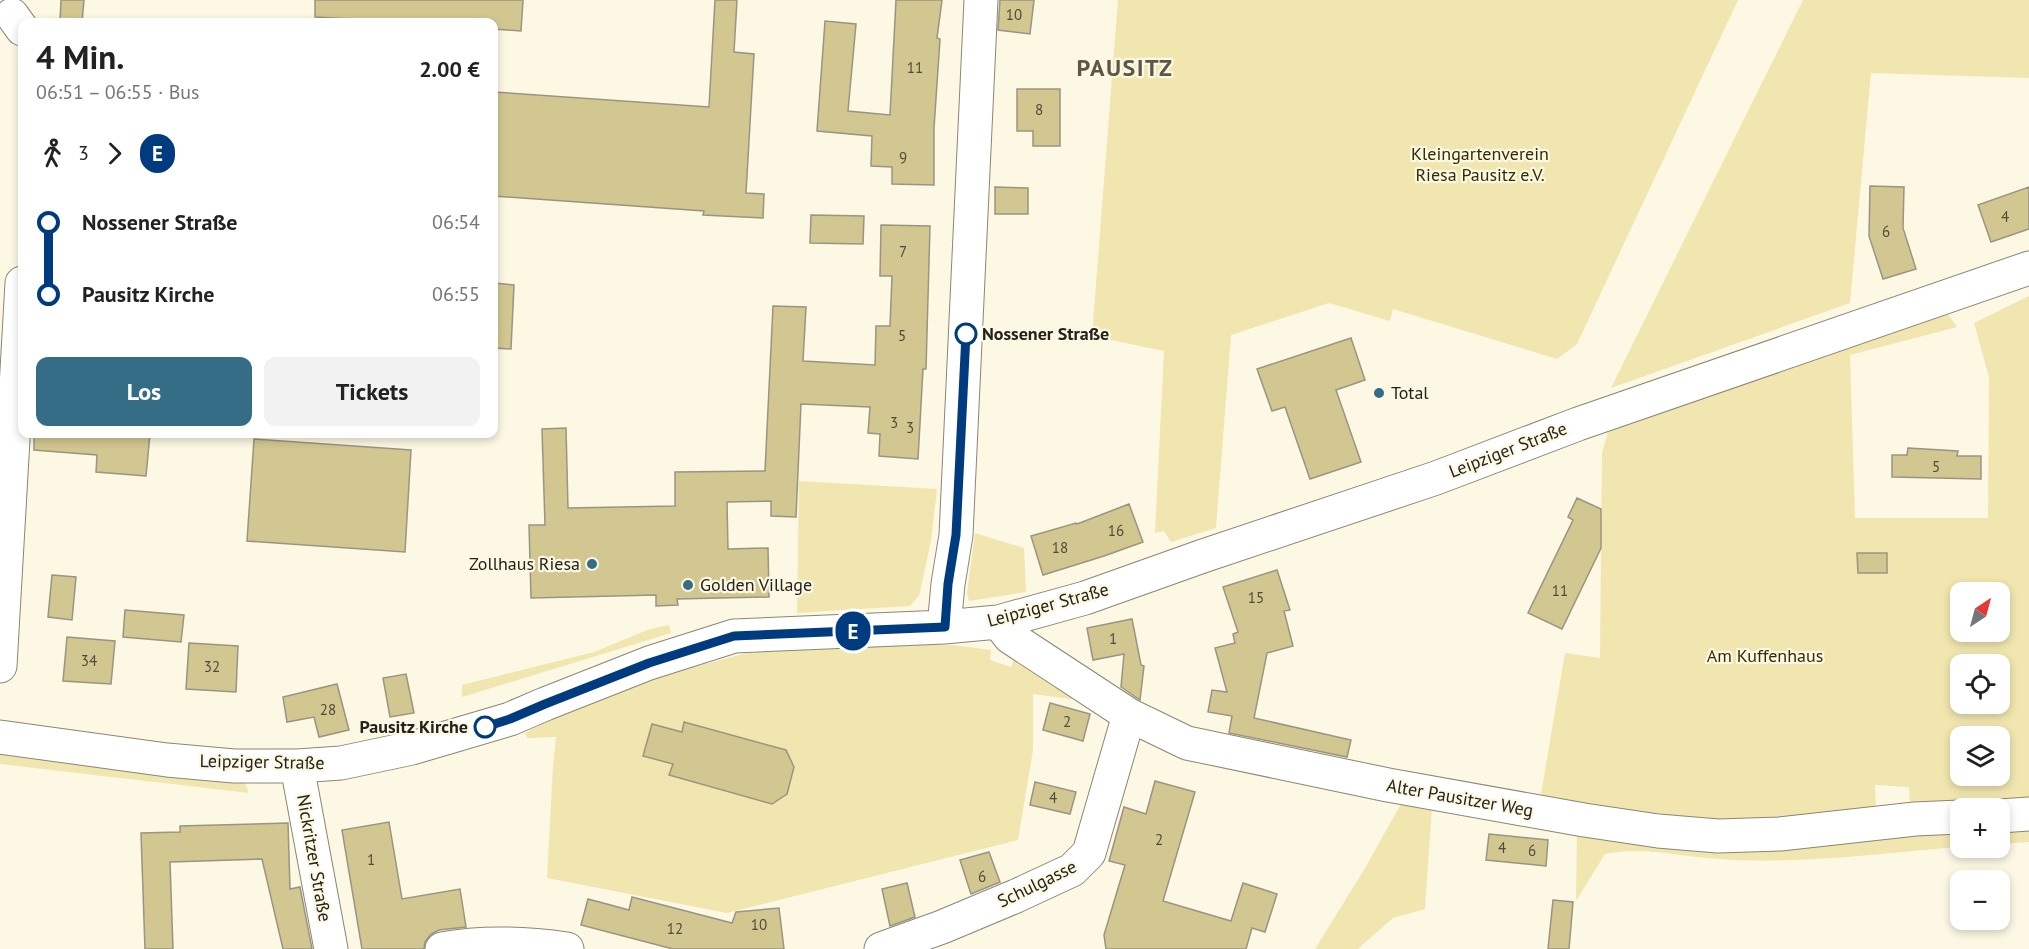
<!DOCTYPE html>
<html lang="de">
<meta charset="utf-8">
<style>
:root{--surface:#fff;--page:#f2f2f2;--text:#222;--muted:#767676;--accent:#356c86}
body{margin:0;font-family:"PT Sans",sans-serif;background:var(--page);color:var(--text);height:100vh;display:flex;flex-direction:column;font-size:22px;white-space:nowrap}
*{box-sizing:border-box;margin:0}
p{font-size:20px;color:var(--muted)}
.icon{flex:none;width:33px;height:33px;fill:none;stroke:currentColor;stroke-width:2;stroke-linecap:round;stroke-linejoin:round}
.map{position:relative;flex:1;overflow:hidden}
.drawer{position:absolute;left:18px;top:18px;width:480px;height:420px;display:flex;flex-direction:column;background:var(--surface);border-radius:12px;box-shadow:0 3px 9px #0003}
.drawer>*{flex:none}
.badge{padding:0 12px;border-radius:20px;font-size:21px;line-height:39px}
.needle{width:39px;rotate:36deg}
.fabs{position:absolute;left:1950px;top:582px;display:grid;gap:12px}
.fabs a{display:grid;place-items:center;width:60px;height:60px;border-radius:12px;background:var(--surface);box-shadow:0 3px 9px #0003;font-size:30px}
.map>.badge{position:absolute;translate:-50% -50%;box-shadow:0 0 0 3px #fff}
.legs{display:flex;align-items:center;gap:9px;height:66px;padding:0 18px;font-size:20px}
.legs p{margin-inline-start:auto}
.overview{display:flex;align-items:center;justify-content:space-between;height:102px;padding:0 18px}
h1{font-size:33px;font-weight:700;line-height:45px}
.action{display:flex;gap:12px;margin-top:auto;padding:12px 18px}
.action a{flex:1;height:69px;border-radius:12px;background:var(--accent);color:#fff;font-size:24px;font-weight:700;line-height:69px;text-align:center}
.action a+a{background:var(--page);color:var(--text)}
ul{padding:0 18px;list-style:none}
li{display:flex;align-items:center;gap:21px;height:72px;font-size:22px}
li i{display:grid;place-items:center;width:9px;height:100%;margin:0 8px;background:currentColor}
li i::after{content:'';width:15px;height:15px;margin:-8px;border:4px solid;border-radius:50%;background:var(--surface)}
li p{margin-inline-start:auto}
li:first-child i{background:linear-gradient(#0000 50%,currentColor 0)}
li:last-child i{background:linear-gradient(currentColor 50%,#0000 0)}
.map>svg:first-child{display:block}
.green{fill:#f1e6af;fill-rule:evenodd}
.building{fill:#d2c790;stroke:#999583;stroke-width:1.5}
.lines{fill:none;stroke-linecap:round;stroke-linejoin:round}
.minor-casing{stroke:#8a8674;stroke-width:35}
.minor{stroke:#fff;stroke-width:33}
.line-1-casing{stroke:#fff;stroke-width:14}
.line-1{stroke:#003b80;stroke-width:9}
.stop-1-dot{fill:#fff;stroke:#003b80;stroke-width:3}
.poi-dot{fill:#356c86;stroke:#fcf8e4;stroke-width:2}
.labels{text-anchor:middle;stroke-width:4.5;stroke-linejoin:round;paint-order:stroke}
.number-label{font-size:15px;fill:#504b38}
.park-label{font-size:18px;fill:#342c00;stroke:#fcf8e4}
.stop-label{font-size:18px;font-weight:bold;fill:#24221b;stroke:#fcf8e4;text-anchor:start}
.poi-label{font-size:18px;fill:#24221b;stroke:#fcf8e4;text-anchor:start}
.street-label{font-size:18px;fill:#24221b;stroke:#fcf8e4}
.district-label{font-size:24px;font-weight:bold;letter-spacing:1.5px;fill:#5b5847;stroke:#fcf8e4}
</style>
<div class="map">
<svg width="2029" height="949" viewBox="0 0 2029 949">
<rect width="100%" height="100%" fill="#fcf8e4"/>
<path class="green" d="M1118 0H1738L1577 344 1557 359 1393 309 1390 321 1329 303 1231 335 1216 528 1171 542 1164 531 1155 533 1164 351 1092 336Z
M1803 0H2029V78L1871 73 1850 303 1611 388Z
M2029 296V799L1910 802 1909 787 1875 785 1876 808 1723 824 1661 820V813H1654L1653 816 1540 800 1565 653 1600 658 1602 453 1608 432 1948 314 1957 327 1850 355 1855 518H1988L1989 377 1974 323ZM1960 592H2000V632H1960ZM1960 664H2000V704H1960ZM1960 736H2000V776H1960Z
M799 481 937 489 931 541 919 596 910 606 797 613Z
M975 533 1024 548 1026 592 969 601 967 593Z
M669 625 671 633 462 697V685L594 652 650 629Z
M895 644 953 645 991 650 990 660 1011 667 1015 657 1092 702 1033 694V750L1018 840 727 913 547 878 553 766 556 737 527 738 525 733 567 711 668 674 747 653Z
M0 750 244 781 249 793 0 764Z
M1402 802 1432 806 1425 909 1393 918 1358 949H1315L1364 870Z
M2029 825V842L2000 844V826Z
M1577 829 1960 830V847C1881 853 1799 865 1718 859 1678 857 1646 846 1605 854L1576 901Z"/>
<path class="building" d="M61 0H84L82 22 60 21Z
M315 0H523L521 31 494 29V22H400L315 17Z
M715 0H737L734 52 754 54 746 193 764 194 763 218 703 215 704 211 494 196V92L709 107Z
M896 0H942L937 38 940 39 934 128V185L892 184V167L871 166 872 136 817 131 825 21 856 24 848 111 890 115Z
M1000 0H1034L1030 34 998 30Z
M1017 89H1060V146H1033V131H1017Z
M1870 186 1904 187 1903 228 1916 269 1883 279 1869 236Z
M995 187 1028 188V214H995Z
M2029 187V229L1991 242 1978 205Z
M811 215 864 216 863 244 810 243Z
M881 225 930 226 926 369H923L918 459 879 456 880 434 868 433 870 407 801 404 796 517 771 516V501L727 502 728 549 768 548 769 597 677 599 678 605 656 606V595L531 598 529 525H545L542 429 566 428 568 508 675 506V472L765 471 773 306 806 307 803 361 875 365 876 326H890L892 276H880Z
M494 283 514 285 511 349 494 348Z
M1351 338 1365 380 1336 390 1361 462 1310 479 1285 407 1272 411 1257 369Z
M34 434H150L146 476 96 472 97 455 34 450Z
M254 439 411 450 405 552 247 541Z
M1908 448 1958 451 1957 456H1981V479L1892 477V455H1907Z
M1577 498 1601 509V548L1562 629 1528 613 1573 520 1568 517Z
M1129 504 1143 542 1104 556 1043 575 1031 536 1076 523 1077 524Z
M1857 553H1887V573H1858Z
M1277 570 1290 610 1284 611 1293 646 1267 653 1254 718 1351 740 1347 757 1229 733 1232 716 1208 712 1212 690 1227 692 1215 648 1235 643 1233 634 1238 632 1223 587Z
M52 575 76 577 72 620 48 617Z
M125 610 184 615 181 642 123 637Z
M1132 619 1141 665 1144 666 1140 700 1121 687 1124 654 1093 660 1087 628Z
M67 637 115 641 111 684 63 681Z
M189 643 238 646 236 692 186 689Z
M406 674 414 713 390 717 383 678Z
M337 684 349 730 319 737 314 717 287 722 283 697Z
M1050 703 1090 714 1083 741 1043 730Z
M684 722 786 750 794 767 787 794 772 804 669 775 673 764 643 756 652 724 682 732Z
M1155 781 1195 792 1163 901 1231 921 1243 883 1277 894 1265 932 1252 928 1246 949H1106L1104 935 1125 865 1109 861 1124 807 1146 814Z
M1035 782 1076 792 1070 814 1030 805Z
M389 822 402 899 460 889 466 927 439 930 431 934 425 942 424 949H362L342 830Z
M288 823 290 889 300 887 312 949H283L262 859 170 862 173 949H145L141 833 180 832V826Z
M1489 834 1548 840 1546 866 1486 860Z
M989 852 1000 882 971 894 960 860Z
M907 883 915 917 890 926 882 889Z
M632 897 732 923 736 912 779 908 784 949H673L581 925 588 899 629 910Z
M1553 900 1573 902 1569 949H1548Z"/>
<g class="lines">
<g class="minor-casing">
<path id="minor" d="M12 15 22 29
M998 622 1010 637 1129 715 1187 743 1388 785 1584 820 1658 831 1718 836 1780 834 1915 819 1960 817
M944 627 948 584 956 535 981 0
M0 666 22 283
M0 737 167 760 234 766H297L341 763 412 748 510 719 545 704 649 663 734 636 944 627 998 622 1085 598 1203 556 1436 478 1578 424 2029 268
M297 766 331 949
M2000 816 2029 814
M442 949C485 941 525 943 567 949
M881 949 942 927 1016 896 1072 870 1089 853 1129 715"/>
</g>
<use href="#minor" class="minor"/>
</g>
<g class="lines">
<g class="line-1-casing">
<path id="line-1" d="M485 727 510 719 545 704 649 663 734 636 945 627 948 584 956 535 966 334"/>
</g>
<use href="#line-1" class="line-1"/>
</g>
<g class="stop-1-dot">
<circle cx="966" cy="334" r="10"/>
<circle cx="485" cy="727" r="10"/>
</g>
<g class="poi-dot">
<circle cx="1379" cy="393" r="6"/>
<circle cx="592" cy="564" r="6"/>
<circle cx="688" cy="585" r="6"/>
</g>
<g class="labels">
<g class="number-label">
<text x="1014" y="20">10</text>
<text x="915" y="73">11</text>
<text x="1039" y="115">8</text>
<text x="903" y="163">9</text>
<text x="2005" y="222">4</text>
<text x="1886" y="237">6</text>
<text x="903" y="257">7</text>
<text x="902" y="341">5</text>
<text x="894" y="428">3</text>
<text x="910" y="433">3</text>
<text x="1936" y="472">5</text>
<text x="1116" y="536">16</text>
<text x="1060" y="553">18</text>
<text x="1560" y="596">11</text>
<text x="1256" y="603">15</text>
<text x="1113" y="644">1</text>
<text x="89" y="666">34</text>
<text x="212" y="672">32</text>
<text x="328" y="715">28</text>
<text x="1067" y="727">2</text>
<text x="1053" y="803">4</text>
<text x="1159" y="845">2</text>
<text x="1502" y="853">4</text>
<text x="1532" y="856">6</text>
<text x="371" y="865">1</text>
<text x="982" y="882">6</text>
<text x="759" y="930">10</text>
<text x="675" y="934">12</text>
</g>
<g class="park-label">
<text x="1480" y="160">Kleingartenverein<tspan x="1480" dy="21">Riesa Pausitz e.V.</tspan></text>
<text x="1765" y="662">Am Kuffenhaus</text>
</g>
<g class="stop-label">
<text x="982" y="340">Nossener Straße</text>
<text x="468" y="733" text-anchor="end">Pausitz Kirche</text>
</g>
<g class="poi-label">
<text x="1391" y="399">Total</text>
<text x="580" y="570" text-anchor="end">Zollhaus Riesa</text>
<text x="700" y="591">Golden Village</text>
</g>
<g class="street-label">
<text transform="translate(1508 450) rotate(-21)" y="6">Leipziger Straße</text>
<text transform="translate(1048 605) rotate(-15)" y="6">Leipziger Straße</text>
<text transform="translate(262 762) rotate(1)" y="6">Leipziger Straße</text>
<text transform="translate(1460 798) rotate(10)" y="6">Alter Pausitzer Weg</text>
<text transform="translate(314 858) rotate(80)" y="6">Nickritzer Straße</text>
<text transform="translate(1037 884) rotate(-26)" y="6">Schulgasse</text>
</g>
<g class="district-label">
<text x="1125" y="76">PAUSITZ</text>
</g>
</g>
</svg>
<div class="fabs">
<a><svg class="needle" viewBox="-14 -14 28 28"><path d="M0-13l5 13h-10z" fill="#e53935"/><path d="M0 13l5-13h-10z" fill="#767676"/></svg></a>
<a><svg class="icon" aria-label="locate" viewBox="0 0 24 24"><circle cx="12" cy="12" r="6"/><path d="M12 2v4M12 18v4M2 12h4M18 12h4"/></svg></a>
<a><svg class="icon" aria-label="layers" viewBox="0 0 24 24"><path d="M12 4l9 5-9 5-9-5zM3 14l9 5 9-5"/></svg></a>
<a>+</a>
<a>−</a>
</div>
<b class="badge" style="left:853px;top:631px;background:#003b80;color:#fff">E</b>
<section class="drawer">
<div class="overview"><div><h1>4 Min.</h1><p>06:51 – 06:55 · Bus</p></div><b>2.00 €</b></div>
<div class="legs"><svg class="icon" aria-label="walk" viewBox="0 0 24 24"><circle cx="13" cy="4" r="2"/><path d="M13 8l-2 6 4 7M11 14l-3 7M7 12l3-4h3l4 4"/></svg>3<svg class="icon" aria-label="forward" viewBox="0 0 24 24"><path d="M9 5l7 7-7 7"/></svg><b class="badge" style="background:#003b80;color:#fff">E</b></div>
<ul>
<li><i style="color:#003b80"></i><b>Nossener Straße</b><p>06:54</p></li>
<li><i style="color:#003b80"></i><b>Pausitz Kirche</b><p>06:55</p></li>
</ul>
<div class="action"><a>Los</a><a>Tickets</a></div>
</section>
</div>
